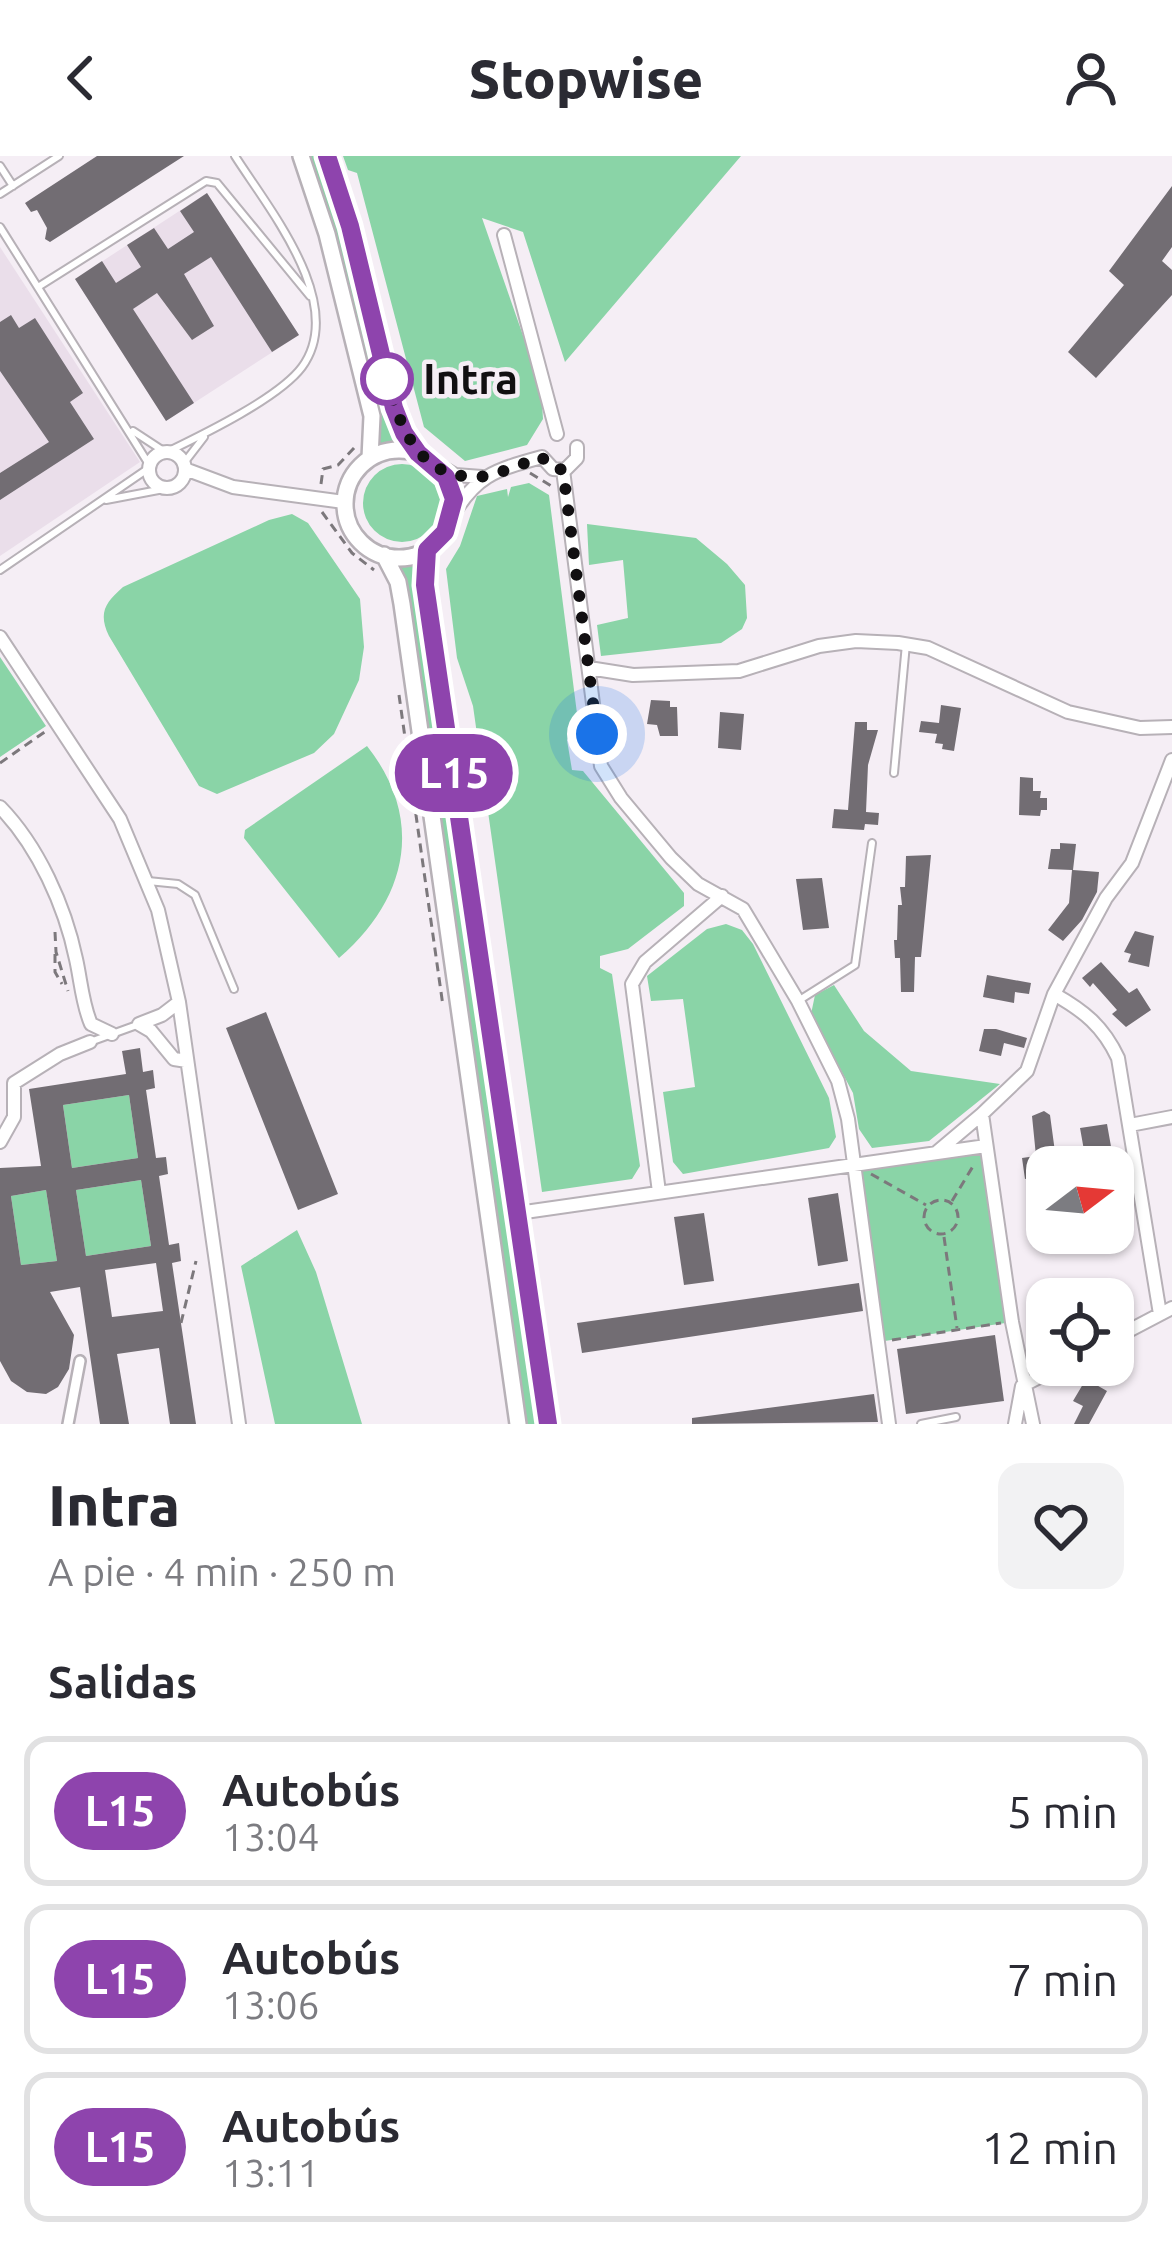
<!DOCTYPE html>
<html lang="es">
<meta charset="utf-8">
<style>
:root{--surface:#fff;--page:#f2f2f3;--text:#2b2b33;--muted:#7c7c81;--line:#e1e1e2}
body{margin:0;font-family:Ubuntu,sans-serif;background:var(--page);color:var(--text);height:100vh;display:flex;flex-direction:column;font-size:45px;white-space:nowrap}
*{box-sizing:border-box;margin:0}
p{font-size:39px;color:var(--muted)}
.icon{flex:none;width:66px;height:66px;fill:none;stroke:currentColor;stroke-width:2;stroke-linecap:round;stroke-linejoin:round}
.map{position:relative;height:1268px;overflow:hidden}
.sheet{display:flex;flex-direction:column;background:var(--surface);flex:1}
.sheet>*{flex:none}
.badge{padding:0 24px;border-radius:39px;font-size:42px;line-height:78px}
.needle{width:78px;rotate:74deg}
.tools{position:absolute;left:1026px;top:990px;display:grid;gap:24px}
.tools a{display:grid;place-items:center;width:108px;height:108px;border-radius:24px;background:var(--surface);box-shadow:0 3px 9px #0004;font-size:60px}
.you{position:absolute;width:60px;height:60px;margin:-30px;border:9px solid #fff;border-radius:50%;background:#1a73e8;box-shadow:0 0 0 18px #1a73e833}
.map>.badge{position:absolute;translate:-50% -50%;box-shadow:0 0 0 6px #fff}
h2{padding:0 48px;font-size:45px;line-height:108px}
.round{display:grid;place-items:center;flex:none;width:126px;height:126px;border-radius:24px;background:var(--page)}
.overview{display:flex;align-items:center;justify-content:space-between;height:204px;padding:0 48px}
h1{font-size:57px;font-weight:800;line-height:90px}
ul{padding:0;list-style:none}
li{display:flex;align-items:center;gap:36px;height:150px;margin:0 24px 18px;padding:0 24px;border:6px solid var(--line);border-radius:24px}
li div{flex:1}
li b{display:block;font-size:45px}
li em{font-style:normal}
li .badge{min-width:132px;font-weight:700;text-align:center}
header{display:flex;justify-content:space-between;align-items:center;height:156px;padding:0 48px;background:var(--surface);font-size:54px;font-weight:800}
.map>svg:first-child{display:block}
.built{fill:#eadeea}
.green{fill:#8ad4a7}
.building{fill:#726d73;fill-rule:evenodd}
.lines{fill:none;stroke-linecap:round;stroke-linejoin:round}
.service-casing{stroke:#b7b1b7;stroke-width:10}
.pedestrian-casing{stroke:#b7b1b7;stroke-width:14}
.minor-casing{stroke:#b7b1b7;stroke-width:16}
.tertiary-casing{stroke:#b7b1b7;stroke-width:20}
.path{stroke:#7c787c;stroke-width:3;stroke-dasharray:9 6;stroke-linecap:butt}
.service{stroke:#fff;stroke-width:6}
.pedestrian{stroke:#fff;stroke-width:9}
.minor{stroke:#fff;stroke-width:12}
.tertiary{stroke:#fff;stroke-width:15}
.line-casing{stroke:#fff;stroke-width:27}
.line{stroke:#8e44ad;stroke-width:18}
.walk{stroke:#110f11;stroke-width:12;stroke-dasharray:0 21.6}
.stop-dot{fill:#fff;stroke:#8e44ad;stroke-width:6}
.labels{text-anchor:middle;stroke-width:9;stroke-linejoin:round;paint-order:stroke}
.stop-label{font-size:42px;font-weight:bold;fill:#110f11;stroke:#f5eef5;text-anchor:start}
</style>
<header><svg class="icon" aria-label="back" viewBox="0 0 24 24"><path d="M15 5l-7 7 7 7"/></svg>Stopwise<svg class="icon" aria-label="person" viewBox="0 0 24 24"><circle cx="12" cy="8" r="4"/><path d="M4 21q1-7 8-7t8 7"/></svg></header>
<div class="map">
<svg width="1172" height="1268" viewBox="0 0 1172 1268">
<rect width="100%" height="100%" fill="#f5eef5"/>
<path class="built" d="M207 37 299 179 166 265 75 123Z
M0 91 140 306 0 400Z"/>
<path class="green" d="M301 0H327L394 252 418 297 399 293 370 302 374 282Z
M343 0H741L565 206 523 76 482 62 541 231 543 263 527 289 465 305 424 271 357 17 348 14Z
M363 347a39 39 0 1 1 78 0a39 39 0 1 1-78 0Z
M529 327 549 339 579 573 567 584 572 614 583 615 684 737V750L628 793 600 800V812L612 818 640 1010 632 1023 542 1036 473 550 457 502 446 413 460 390 477 340 507 333 508 341 511 331Z
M292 358 308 367 360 443 364 491 359 524 334 578 314 597 217 638 199 630 109 480C98 457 105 447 123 431L269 364Z
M587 368 696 382 727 408 745 429 747 462 742 473 721 487 601 500 597 469 628 462 623 404 589 409Z
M427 394 548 1268H518L402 448 384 399 397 402Z
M0 501 46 570 0 601Z
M367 590C425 663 408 743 339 802L244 682 245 674Z
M726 768 742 774 753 788 829 942 836 981 829 992 683 1018 673 1006 663 936 695 931 683 843 651 845 647 820 707 773Z
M834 829 864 875 911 915 1000 928 929 985 872 992 859 973 853 937 811 858 815 839Z
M129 939 138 1002 72 1012 63 949Z
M986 990 1012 1166 878 1186 852 1007Z
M141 1024 151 1090 86 1100 76 1034Z
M46 1034 57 1105 21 1109 11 1040Z
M297 1074 316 1116 362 1268H275L241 1110Z"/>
<path class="building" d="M97 0H184L50 86 45 83 47 72 37 54 31 56 25 47Z
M1172 30V91L1162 105 1172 114V139L1096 222 1068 196 1124 129 1109 115Z
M207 37 299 179 272 196 211 101 184 118 214 170 192 184 157 137 133 153 194 247 166 265 75 123 102 105 116 127 141 111 127 89 154 72 168 93 194 76 180 55Z
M11 159 19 172 35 162 83 237 70 246 94 283 0 344V317L49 286 0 215V166Z
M651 544 670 545V551H677L678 580H660L657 569 647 568Z
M941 549 961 552 954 595 942 593 943 588 935 587 937 578 919 576 921 565 939 567Z
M720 556 744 558 741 594 718 592Z
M855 566H867V574H878L868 609 866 656 879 657 878 669 865 668 864 674 832 672 834 653 848 654Z
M1020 621 1033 622V635H1041L1040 642H1047V654H1041L1040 660 1019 659Z
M1060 687 1076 688 1073 714 1099 716 1097 736 1082 764 1063 785 1048 774 1069 747 1072 714 1048 713 1051 693H1060Z
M931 699 921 801H915L914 836H901L900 802H895L894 784H897L898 749H902L900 731H905L906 700Z
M822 722 829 772 803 774 796 723Z
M1135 775 1154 780 1149 811 1128 806 1131 798 1124 796Z
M1101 806 1129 837 1137 832 1151 854 1126 871 1112 858 1117 854 1093 827 1090 831 1082 822Z
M987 819 1031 827 1029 838 1015 836 1014 847 983 841Z
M266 856 338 1038 298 1054 226 872Z
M984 873H996L1027 882 1024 892 1004 887 1001 900 979 895Z
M140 892 143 916 153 914 155 932 146 934 156 1002 166 1001 168 1018 159 1020 169 1089 179 1087 181 1105 172 1107 196 1268H170L159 1192 117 1198 129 1268H100L80 1131 50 1136 74 1179 69 1213 58 1231 46 1238 27 1236 11 1225 0 1205V1012L41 1010 29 933 126 918 122 895ZM129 939 138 1002 72 1012 63 949ZM141 1024 151 1090 86 1100 76 1034ZM46 1034 57 1105 21 1109 11 1040ZM156 1107 163 1155 112 1161 105 1114Z
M1044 955 1050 959 1055 996 1048 997 1050 1011 1041 1015 1042 1020 1025 1023 1022 1002 1036 1000 1032 960Z
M1107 968 1112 996 1085 1000 1080 972Z
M838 1037 848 1105 818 1110 808 1042Z
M704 1057 714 1125 684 1129 674 1061Z
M859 1127 863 1155 582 1197 577 1167Z
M995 1179 1004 1245 906 1258 897 1193Z
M1086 1223 1107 1235 1089 1268H1074L1083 1250 1073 1245Z
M874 1238 878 1266 692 1268V1262Z"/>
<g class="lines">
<g class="service-casing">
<path id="service" d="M0 10 13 30
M0 38 59 0
M0 71 150 310
M38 131 206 25 217 27 310 140
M133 275 165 296
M167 296C202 279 279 242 302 211 348 148 268 52 235 0
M184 307 204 281
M106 344 169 332
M0 414 149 312
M894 617 906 488
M148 725 178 728 195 739 234 833
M798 845 855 809 872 687
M90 886 137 869
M921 1268 956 1261"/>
</g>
<g class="pedestrian-casing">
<path id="pedestrian" d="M68 1268 80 1205"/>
</g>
<g class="minor-casing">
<path id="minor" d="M504 79 557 278
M149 314a18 18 0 1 1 36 0a18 18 0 1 1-36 0Z
M542 301 553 313 565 314 577 302V291
M438 309 455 319 482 321
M185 313 233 331 344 346
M563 314 601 610 621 642 671 702 698 728 743 753 798 845 838 925 848 963 889 1268
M450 364C475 319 495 314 542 301
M0 481 120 663 158 754 179 846 239 1268
M589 512 633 519 739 515 819 490 856 485 898 487 928 492 1068 556 1140 572 1172 571
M0 651C38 690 65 750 76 803 81 825 82 847 91 868L112 878
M1054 838C1084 855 1103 870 1118 902L1160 1158
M139 868 151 875 174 903 187 905
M139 868 162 859 179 846
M1130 969 1172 961
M0 986 14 961V927L60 898 90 886
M937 996 982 958
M659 1036 632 828 645 806 722 740
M518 1057 986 990
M1113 1183 1172 1152
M1015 1268 1022 1230 1063 1209
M1033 1268 1012 1166 982 958 1027 915 1054 838 1106 742 1132 707 1172 604"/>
</g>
<g class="tertiary-casing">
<path id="tertiary" d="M301 0 327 78 372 260 370 302
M327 0 350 70 394 252 403 277 418 297
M345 348a54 54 0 1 1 108 0a54 54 0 1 1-108 0Z
M427 394 425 429 548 1268
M384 399 398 426 402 448 518 1268"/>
</g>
<path class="path" d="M530 317 553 331
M321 328 323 313 338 309 355 291
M322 356 352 397 374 414
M440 392 452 375
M399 539 443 850
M0 607 46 575
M55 776 56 796 68 835
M55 798V816L62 828
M871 1018 926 1049
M924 1061a17 17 0 1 1 34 0a17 17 0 1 1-34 0Z
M952 1045 975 1007
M944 1081 957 1172
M181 1167 196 1105
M892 1184 1001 1167"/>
<use href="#service" class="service"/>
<use href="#pedestrian" class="pedestrian"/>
<use href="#minor" class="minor"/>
<use href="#tertiary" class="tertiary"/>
</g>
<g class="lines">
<g class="line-casing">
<path id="line" d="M327 0 350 70 394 252 404 277 418 297 446 321 454 343 445 376 427 394 425 429 548 1268"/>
</g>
<use href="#line" class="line"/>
<path class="walk" d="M387 223C399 268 417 322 477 321 497 320 522 307 542 301L548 310 563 314 597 578"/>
</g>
<circle class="stop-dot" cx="387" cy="223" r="24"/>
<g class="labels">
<g class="stop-label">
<text x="423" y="238">Intra</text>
</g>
</g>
</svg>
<div class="tools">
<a><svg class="needle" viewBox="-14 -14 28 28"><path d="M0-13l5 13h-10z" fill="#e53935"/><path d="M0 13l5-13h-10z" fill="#7c7c81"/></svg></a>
<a><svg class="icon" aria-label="locate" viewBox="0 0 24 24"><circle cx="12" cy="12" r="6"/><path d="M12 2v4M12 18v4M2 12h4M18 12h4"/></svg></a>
</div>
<div class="you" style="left:597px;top:578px"></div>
<b class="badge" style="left:454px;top:617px;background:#8e44ad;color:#fff">L15</b>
</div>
<section class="sheet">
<div class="overview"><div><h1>Intra</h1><p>A pie · 4 min · 250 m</p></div><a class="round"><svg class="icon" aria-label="heart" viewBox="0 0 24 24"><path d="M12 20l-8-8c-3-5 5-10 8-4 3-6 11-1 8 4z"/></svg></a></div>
<h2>Salidas</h2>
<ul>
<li><span class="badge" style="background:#8e44ad;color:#fff">L15</span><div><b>Autobús</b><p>13:04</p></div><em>5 min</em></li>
<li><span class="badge" style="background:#8e44ad;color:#fff">L15</span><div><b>Autobús</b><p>13:06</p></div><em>7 min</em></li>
<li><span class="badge" style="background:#8e44ad;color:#fff">L15</span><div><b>Autobús</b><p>13:11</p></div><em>12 min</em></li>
</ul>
</section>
